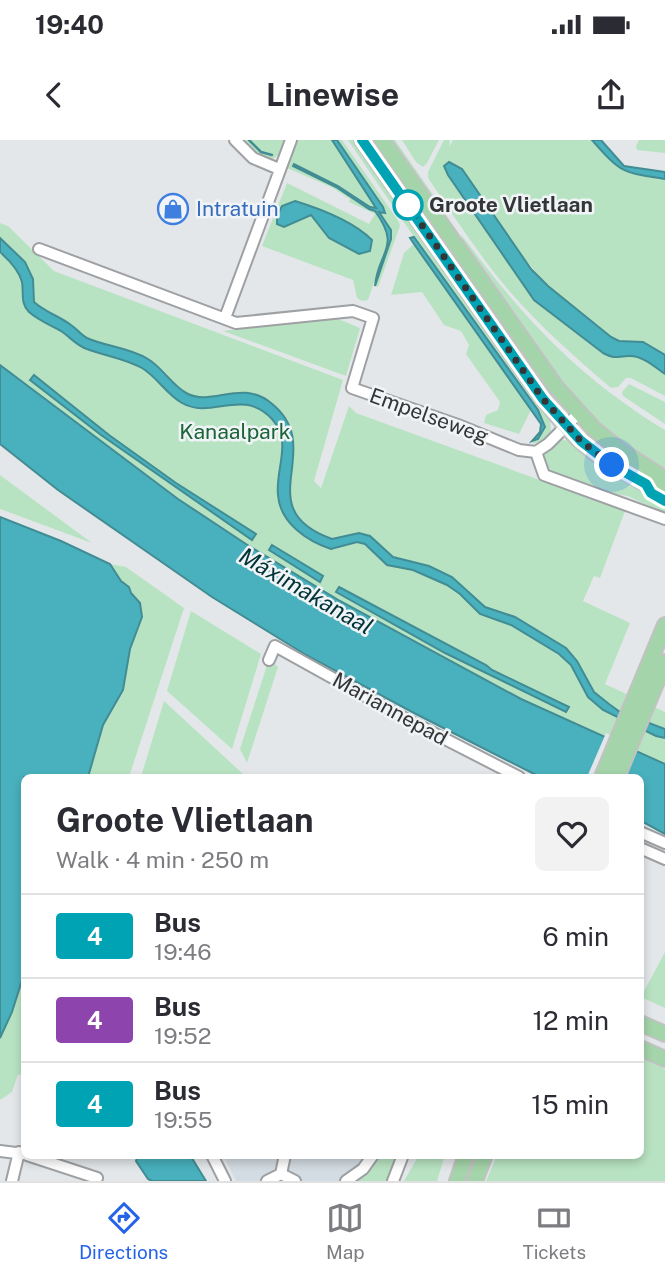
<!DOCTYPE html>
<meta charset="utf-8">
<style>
:root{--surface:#fff;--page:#f2f2f3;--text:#2b2b33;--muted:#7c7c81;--line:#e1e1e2;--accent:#2563eb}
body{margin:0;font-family:"Public Sans",sans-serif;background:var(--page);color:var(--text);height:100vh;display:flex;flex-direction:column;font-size:26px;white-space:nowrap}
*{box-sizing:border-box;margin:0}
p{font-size:23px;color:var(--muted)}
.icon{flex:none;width:38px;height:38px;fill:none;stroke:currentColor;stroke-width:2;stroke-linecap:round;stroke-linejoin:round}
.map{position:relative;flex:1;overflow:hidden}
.sheet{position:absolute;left:21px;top:634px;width:623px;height:385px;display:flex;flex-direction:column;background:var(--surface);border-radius:10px;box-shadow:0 4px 10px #0003}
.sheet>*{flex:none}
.badge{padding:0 14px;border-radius:5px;font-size:24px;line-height:46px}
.you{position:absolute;width:35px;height:35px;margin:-18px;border:5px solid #fff;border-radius:50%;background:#1a73e8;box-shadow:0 0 0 10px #1a73e833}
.map>.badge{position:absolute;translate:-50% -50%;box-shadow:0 0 0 4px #fff}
.round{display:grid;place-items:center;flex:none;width:74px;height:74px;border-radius:10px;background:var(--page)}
.headline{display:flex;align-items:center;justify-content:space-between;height:119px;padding:0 35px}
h1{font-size:33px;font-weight:700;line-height:52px}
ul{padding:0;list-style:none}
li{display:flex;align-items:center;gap:21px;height:84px;padding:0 35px;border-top:2px solid var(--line)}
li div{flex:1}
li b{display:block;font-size:26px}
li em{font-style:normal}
li .badge{min-width:77px;font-weight:700;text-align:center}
.status{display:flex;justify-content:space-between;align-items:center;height:49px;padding:0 35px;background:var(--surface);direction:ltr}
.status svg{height:19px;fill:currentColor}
header{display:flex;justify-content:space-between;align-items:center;height:91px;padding:0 35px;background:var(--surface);font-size:32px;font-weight:700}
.dock{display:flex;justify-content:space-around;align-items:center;height:98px;border-top:2px solid var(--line);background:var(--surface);font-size:19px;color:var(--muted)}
.dock a{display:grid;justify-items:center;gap:4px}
.dock .on{color:var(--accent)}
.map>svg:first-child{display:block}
.built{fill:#d3dce2}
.green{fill:#b8e3c2;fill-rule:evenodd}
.water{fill:#48b1bd;stroke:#428c94;stroke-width:2}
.pier{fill:#e4e7e9}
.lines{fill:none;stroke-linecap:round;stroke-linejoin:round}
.stream{stroke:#428c94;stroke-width:2.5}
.minor-casing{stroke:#9ea0a3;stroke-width:14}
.major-casing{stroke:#c2c2c3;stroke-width:18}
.minor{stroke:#fff;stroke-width:10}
.major{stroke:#a4d4a9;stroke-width:14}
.line-casing{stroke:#fff;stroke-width:16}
.line{stroke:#00a3b4;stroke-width:10}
.walk{stroke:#343536;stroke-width:7;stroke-dasharray:0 12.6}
.stop-dot{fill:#fff;stroke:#00a3b4;stroke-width:3.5}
.labels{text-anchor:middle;stroke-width:5;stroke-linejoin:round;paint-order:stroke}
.stop-label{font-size:21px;font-weight:bold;fill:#343536;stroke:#f1f4f7;text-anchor:start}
.shop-label{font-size:21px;fill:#366cbe;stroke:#f1f4f7;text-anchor:start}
.street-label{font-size:21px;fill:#343536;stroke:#f1f4f7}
.park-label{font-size:21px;fill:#1a6437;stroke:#f1f4f7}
.water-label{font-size:23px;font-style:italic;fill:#003338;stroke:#f1f4f7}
</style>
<div class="status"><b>19:40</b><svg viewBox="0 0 49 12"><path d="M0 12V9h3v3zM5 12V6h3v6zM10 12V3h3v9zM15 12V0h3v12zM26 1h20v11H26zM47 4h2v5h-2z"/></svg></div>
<header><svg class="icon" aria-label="back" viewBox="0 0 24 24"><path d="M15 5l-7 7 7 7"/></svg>Linewise<svg class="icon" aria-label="share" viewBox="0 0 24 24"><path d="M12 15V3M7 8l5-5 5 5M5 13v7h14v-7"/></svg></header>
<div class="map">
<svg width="665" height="1041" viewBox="0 0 665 1041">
<rect width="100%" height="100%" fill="#e4e7e9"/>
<path class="built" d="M223 1015H387L376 1041H236Z"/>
<path class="green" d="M242 0H284L279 15 271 20 256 14Z
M295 0H332L377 66 376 68 371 67 338 46 294 26 336 47 369 69 375 71 385 84 389 99 368 160 362 161 357 158 353 140 262 106 287 43 369 84 375 74 349 62 350 59 331 47 287 28 285 34 283 32ZM309 65 336 77 367 95 359 114 329 99 311 75 284 87 277 83Z
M337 0H342L399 82 400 86 378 147 375 146 391 99V90L378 71 384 72Z
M348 0H355L550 277 551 292 545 299 534 304 533 302 538 299 545 287 538 270 414 97Z
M367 0H371L380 7 558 259 553 263Z
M388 0H395L441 66 429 58Z
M402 0H439L427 23 423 27 416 22Z
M444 0H450L449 7 453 0H592C622 34 621 32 665 39V215L643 202 619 201 611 197 548 146 444 26 448 35 534 160 603 213C617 220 616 216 630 216 643 216 655 227 665 234V256L631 238H626L618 247 611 248C569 212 527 175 493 131 470 101 449 69 428 38V32Z
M639 0H665V13L637 10 636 6Z
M0 83 8 86 54 131 343 240 314 341 321 348 349 266 356 273 625 371 600 438 594 436 583 461 630 483 605 544 665 572V624L521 559 340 461 249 406 178 359 0 225Z
M461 94C521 176 578 237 665 290V330C645 318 623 307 606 292 550 241 511 174 468 112Z
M414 104 531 270 519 294 484 283 486 275 498 270 500 262 466 214 469 205 461 191 444 185 422 152 391 155 404 113Z
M331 176 360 188 346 236 223 191Z
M629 244 665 262V284L623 256 622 252Z
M560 299 573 302 618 338 662 363 665 366V374L628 356 602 352 551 333 543 319 547 309Z
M0 335 92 403 0 369Z
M110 424 126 427 184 468 129 637H88L103 585 123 550 130 509 142 477 140 463 131 453 129 447 121 441Z
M191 471 261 514 232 609 167 551Z
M269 519 278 527 247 623 240 609Z
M164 561 243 634 255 637H141Z
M665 812V868L641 857Z
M24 834V936L18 934 12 952 0 960V898L12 872Z
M641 918 665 929V1041H486L497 1015H640Z
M378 1015H399L388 1041H354L374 1024Z
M419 1015H445L437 1041H404Z"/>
<path class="water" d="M332 0H337L383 67 385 73 379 72 391 90V99L375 146C378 111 402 108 375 71L369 69 336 47 293 26 294 24 338 46 370 67 376 68Z
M592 0H601L624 26 665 32V39C621 32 621 33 592 0Z
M449 22 462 29 531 129 548 146 611 197 619 201 643 202 665 215V234C655 227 643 216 630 216 616 216 617 220 603 213L534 160 448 35 444 26Z
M295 61C321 69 353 81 372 100L370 111 359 114 329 98 311 75 284 87 277 84V76L282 66Z
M414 97 538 270 545 287 538 299 532 301 540 292 541 284 414 104 410 98Z
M0 98 25 122 33 139 34 162C45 172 59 176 71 185 77 189 81 195 87 198 107 207 128 207 148 219 163 228 172 246 188 254 213 266 242 239 271 263 329 309 246 368 332 399L359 393 370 396 393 417 429 426 452 437 485 467 515 477 566 508 577 521 594 552 609 564 620 572 665 589V598L656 596 603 570 588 557 571 525 559 514 511 485 480 474 460 454 447 445 413 430 387 425 365 404 357 402 331 409C307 401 280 383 278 355 275 329 293 302 272 279 242 247 212 280 182 263 166 254 157 237 142 228 124 218 105 216 87 209 77 206 70 197 61 191 50 185 38 180 29 172 20 163 24 153 22 142 19 130 9 120 0 112Z
M0 225 178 359 249 406 340 461 521 559 665 624V694L641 681 640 637H540L414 573 306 515 212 457 58 350 0 304Z
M34 235 109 295 176 343 256 394 252 400 101 295 30 240Z
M0 377 61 401 110 424 121 441 129 447 131 453 140 463 142 477 130 509 123 550 103 585 88 637H24V834L12 872 0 898Z
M272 405 323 436 320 442 269 410Z
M339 447 486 525 492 530 569 567 566 572 445 513 336 452Z
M138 1015H190L206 1041H152L148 1039 136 1021Z"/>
<path class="pier" d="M606 593 638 608 625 637H587Z"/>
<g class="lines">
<path class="stream" d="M249 0 261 12 272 15"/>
<g class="minor-casing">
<path id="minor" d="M235 0 253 18 279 29
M39 109 236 183 353 171 373 178 352 248 458 285 519 310 536 312 548 304 578 274
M225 178 291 0
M536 312 544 335 665 379
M269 520 275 506 410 581 519 637
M640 692 665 703
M640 708 665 719
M0 1011 24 1014
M27 1015 97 1038
M212 1015 225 1041
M281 1034 285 1015
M281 1034 295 1041
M12 1041 19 1012
M267 1041 281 1034
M346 1041 363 1029 373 1015
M393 1041 403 1015"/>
</g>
<g class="major-casing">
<path id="major" d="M362 0 543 259C555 273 566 288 580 301 605 323 636 338 665 355
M382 0 556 247 594 289 620 310 665 339
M602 637 665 485
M617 637 665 522
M640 883 665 894
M640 908 665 919
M457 1041 466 1015
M475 1041 485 1015"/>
</g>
<use href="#minor" class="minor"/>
<use href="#major" class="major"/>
</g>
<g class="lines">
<g class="line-casing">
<path id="line" d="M362 0 543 259 581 301 612 325 646 344 651 353 665 361"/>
</g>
<use href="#line" class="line"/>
<path class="walk" d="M408 65 543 259 581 301 612 325"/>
</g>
<defs>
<g id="shop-ring" transform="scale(1.575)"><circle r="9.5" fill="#f1f4f7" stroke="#3f7fe0" stroke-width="1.5"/><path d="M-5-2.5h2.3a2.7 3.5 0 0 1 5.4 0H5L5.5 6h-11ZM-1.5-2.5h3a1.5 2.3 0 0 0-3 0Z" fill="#3f7fe0"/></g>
</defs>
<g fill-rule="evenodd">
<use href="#shop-ring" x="173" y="69"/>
</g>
<circle class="stop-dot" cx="408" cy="65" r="14"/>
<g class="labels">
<g class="stop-label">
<text x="429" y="72">Groote Vlietlaan</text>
</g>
<g class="shop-label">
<text x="196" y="76">Intratuin</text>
</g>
<g class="street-label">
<text transform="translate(429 276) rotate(20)" y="7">Empelseweg</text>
<text transform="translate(390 569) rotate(29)" y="7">Mariannepad</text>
</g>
<g class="park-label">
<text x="235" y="299">Kanaalpark</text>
</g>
<g class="water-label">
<text transform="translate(306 451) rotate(30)" y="8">Máximakanaal</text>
</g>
</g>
</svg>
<div class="you" style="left:612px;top:325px"></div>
<section class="sheet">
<div class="headline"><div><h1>Groote Vlietlaan</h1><p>Walk · 4 min · 250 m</p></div><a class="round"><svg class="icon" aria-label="heart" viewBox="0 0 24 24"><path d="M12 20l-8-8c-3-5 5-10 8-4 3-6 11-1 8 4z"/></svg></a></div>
<ul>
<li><span class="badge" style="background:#00a3b4;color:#fff">4</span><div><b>Bus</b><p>19:46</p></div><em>6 min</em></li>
<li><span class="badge" style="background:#8e44ad;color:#fff">4</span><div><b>Bus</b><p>19:52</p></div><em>12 min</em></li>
<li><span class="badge" style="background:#00a3b4;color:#fff">4</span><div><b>Bus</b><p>19:55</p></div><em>15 min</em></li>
</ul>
</section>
</div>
<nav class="dock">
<a class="on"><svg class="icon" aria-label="directions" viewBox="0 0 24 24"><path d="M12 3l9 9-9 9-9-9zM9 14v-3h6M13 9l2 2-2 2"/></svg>Directions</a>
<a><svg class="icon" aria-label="map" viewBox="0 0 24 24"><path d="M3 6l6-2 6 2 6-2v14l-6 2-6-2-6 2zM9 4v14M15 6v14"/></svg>Map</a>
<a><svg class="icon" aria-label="tickets" viewBox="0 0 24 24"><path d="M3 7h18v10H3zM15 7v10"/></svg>Tickets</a>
</nav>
